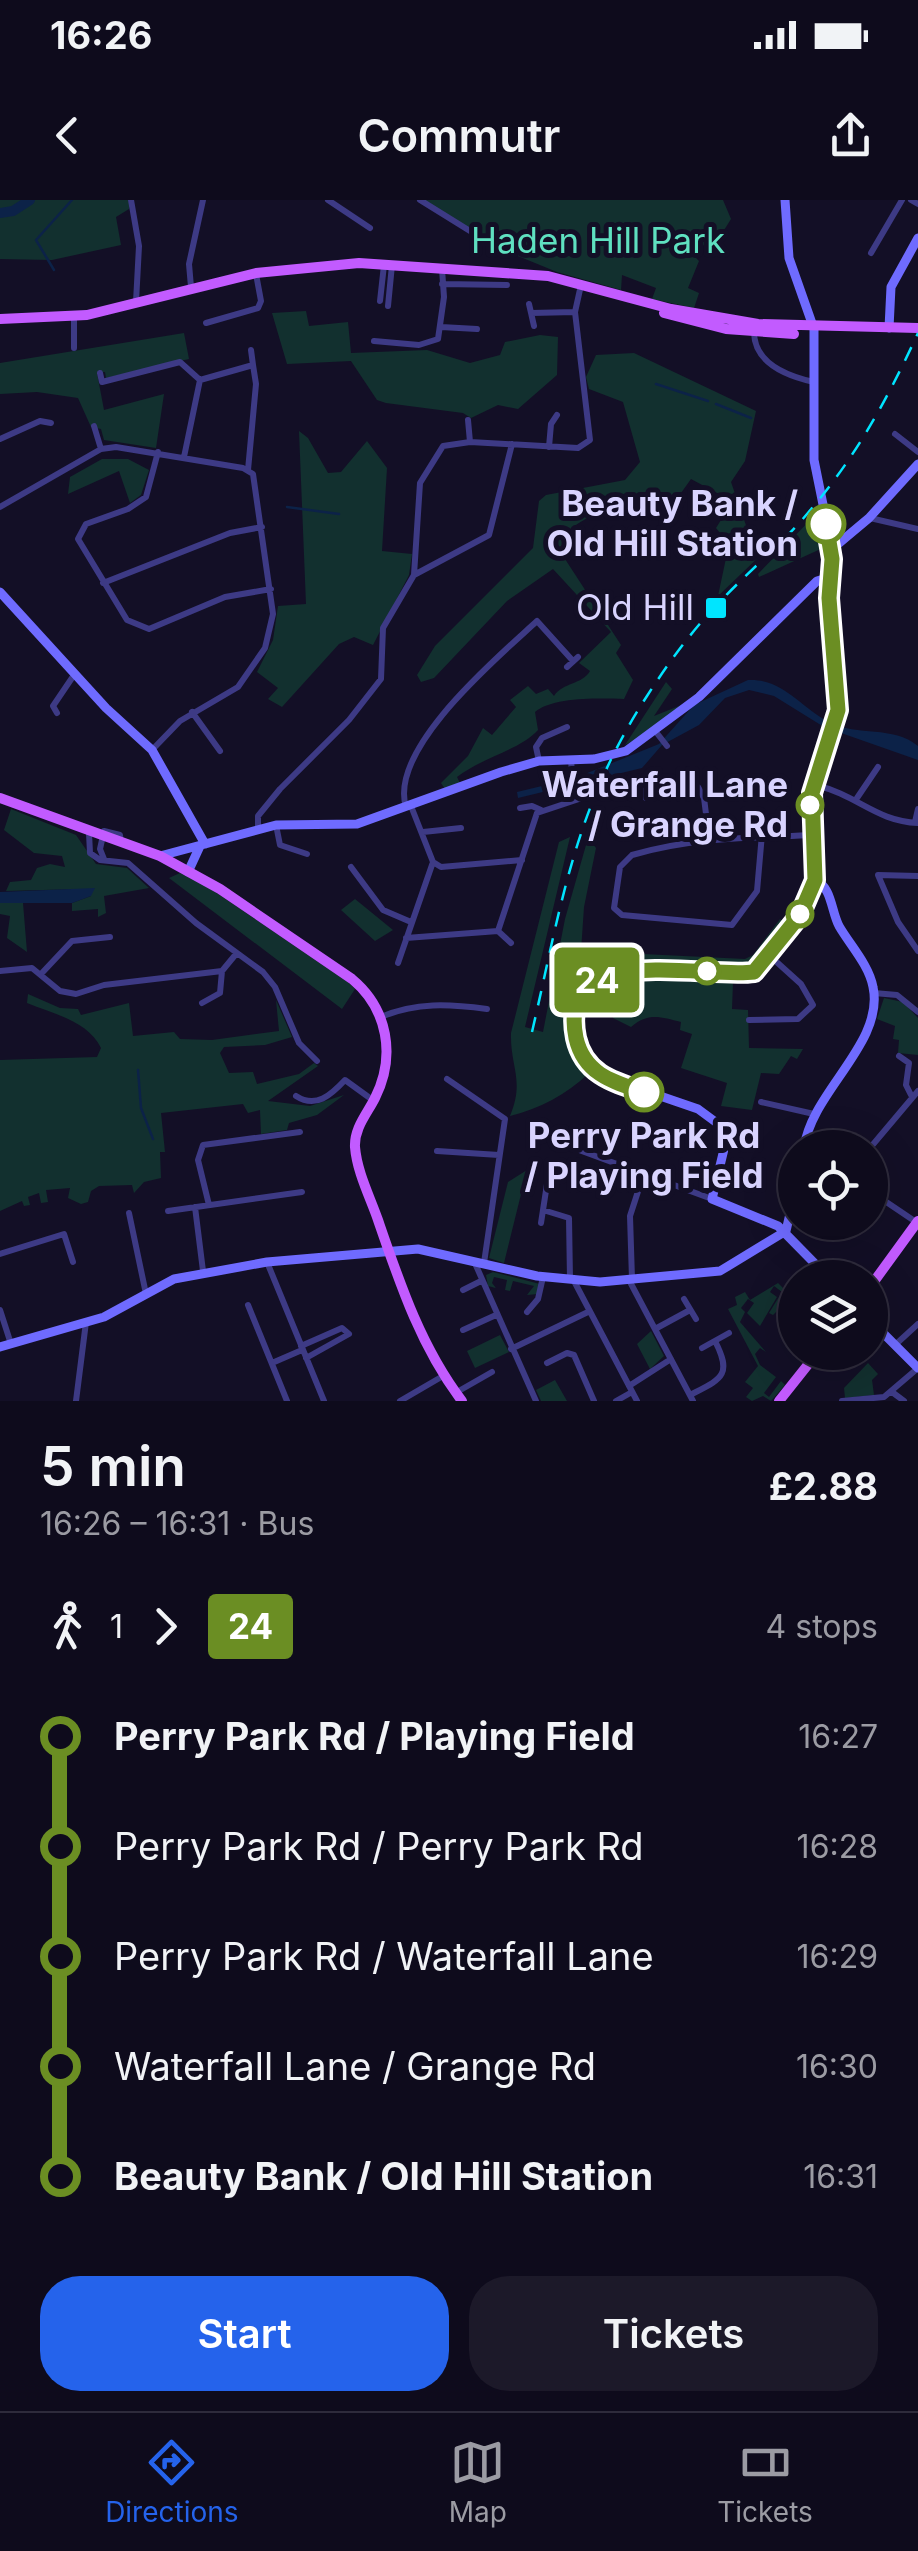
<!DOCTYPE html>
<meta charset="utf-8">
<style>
:root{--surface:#0e0b1c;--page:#1c1929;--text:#f1f3f6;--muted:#9b9ba3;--line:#2e2b3b;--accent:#2563eb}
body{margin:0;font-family:Inter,sans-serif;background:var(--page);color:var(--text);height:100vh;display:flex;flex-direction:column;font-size:38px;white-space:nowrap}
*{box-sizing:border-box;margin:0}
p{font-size:32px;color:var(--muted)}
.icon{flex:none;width:55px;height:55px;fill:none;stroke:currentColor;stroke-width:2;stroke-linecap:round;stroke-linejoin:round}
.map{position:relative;height:1201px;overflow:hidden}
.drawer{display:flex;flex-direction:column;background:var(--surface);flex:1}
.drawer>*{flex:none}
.badge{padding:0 20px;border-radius:8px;font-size:35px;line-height:65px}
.controls{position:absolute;left:778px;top:930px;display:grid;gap:20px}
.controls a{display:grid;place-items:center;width:110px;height:110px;border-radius:50%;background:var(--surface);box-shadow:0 10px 40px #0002,0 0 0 2px var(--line);font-size:50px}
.map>.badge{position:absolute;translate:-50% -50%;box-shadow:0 0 0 5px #fff}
.legs{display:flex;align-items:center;gap:15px;height:110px;padding:0 40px;font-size:32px}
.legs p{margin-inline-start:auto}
.headline{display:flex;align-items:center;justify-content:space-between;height:170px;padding:0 40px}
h1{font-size:55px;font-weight:600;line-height:75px}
.button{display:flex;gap:20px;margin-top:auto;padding:20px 40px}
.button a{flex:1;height:115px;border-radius:40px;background:var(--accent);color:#fff;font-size:40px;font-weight:600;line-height:115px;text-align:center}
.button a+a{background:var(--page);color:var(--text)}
ul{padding:0 40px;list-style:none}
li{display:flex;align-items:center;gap:35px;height:110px;font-size:38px}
li i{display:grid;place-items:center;width:15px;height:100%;margin:0 12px;background:currentColor}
li i::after{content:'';width:25px;height:25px;margin:-12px;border:8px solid;border-radius:50%;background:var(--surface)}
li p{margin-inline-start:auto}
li:first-child i{background:linear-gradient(#0000 50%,currentColor 0)}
li:last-child i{background:linear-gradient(currentColor 50%,#0000 0)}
.status{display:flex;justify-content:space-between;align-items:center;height:70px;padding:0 50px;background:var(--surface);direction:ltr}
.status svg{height:28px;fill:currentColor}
header{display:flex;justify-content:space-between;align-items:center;height:130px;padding:0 40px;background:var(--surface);font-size:45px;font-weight:600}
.tab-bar{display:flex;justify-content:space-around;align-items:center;height:140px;border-top:2px solid var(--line);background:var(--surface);font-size:28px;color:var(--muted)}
.tab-bar a{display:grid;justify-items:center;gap:5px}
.tab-bar .on{color:var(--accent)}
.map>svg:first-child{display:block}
.green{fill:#12302f}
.water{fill:#0c2248}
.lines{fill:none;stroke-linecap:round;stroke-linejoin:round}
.stream{stroke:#0c2248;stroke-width:2.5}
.river{stroke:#0c2248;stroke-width:10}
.street{stroke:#3d3a85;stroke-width:6}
.secondary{stroke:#6f6bff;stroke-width:9}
.primary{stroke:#c25bff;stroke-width:10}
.rail{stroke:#00e5ff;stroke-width:2.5;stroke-dasharray:15 12;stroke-linecap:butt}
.line-1-casing{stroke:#fff;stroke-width:22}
.line-1{stroke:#6b8e23;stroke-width:15}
.stop-1-dot{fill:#fff;stroke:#6b8e23;stroke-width:5}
.poi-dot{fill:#00e5ff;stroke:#130f26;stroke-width:4}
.labels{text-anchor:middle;stroke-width:10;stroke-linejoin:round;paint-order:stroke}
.park-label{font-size:35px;fill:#5fe0c0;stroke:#130f26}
.stop-label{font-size:35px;font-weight:bold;fill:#d9d4ff;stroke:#130f26;text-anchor:end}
.poi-label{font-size:35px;fill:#d9d4ff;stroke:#130f26;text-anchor:end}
</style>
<div class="status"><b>16:26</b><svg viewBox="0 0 49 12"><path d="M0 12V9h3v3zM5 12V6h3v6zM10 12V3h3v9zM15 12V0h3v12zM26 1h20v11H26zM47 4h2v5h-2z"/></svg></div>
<header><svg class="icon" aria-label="back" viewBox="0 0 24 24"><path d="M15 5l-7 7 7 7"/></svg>Commutr<svg class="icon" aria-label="share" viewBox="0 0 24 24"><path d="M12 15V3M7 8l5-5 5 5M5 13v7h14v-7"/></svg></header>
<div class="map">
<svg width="918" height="1201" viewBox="0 0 918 1201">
<rect width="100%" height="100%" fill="#130f26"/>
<path class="green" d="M0 0H129V9L116 17 121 45 52 60 0 59Z
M424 0H723L731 19 721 35 710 34 696 58 699 61 688 88 699 93 694 108 652 99 656 88 622 75 621 90 557 72 491 45Z
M306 111 309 126 348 122 351 153 427 150 470 163 500 155 505 142 540 135 558 137 557 175 518 209 498 205 471 218 463 213 386 203 377 200 351 161 287 164 272 113Z
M184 133 189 159 106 178 105 172 97 173 104 210 164 194 156 248 104 240 101 229 91 227 78 198 37 192 0 194V163Z
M634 153 756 211 745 261 731 282 750 337 784 333 718 396 729 344 716 328 721 320 710 313 721 295 691 279 676 300C635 292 605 306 571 328L565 359 621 445 616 453 633 480 624 499C599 498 552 497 535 512L538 530C520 550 483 557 457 577L460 583 445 589 441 583 468 556 483 528 492 535 516 507 510 500 528 486 536 494 548 489 554 496C563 482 582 485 590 471L579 463 611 432 553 369 507 401 434 478 421 482 417 475 435 446 533 348 539 301 546 295 625 280 640 262 623 202 589 189 586 177 596 155Z
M299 231 308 238 328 273 341 272 367 241 387 268 382 351 412 354 409 375 373 445 354 437 339 444 282 507 268 499 278 488 257 472 273 440 278 406 306 404Z
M102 259H128L149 270 141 295 130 303 119 271 68 294 70 277Z
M817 313 825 347 759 377 758 374Z
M666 482 672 489 654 516 684 504 658 527 625 545Z
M11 609 76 635 96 664 127 668 149 688 104 696 106 713 98 717V709L72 711V703L91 696 81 689 6 691 10 682 31 680 37 668 50 664 65 667 62 656 34 653 4 630Z
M570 637 525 827 543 832 565 719 588 638 596 648 584 707 581 751 745 759 753 755 780 719 787 723 751 765C697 773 605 739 575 800 562 827 574 851 588 874 567 894 539 909 510 916 525 880 510 867 511 833L559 642Z
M180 673 202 683 349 783 355 789 342 809 169 678Z
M355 699 393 730 375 741 341 710Z
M0 703H23L27 752 7 738 10 716 0 714Z
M624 779 733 782 732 809 748 810 749 848 803 849 797 859 791 856 779 874 761 873 752 910 721 906 727 883 681 868 692 834 680 830 681 822C661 817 648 812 631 827L613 818 614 811 631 804Z
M28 794 60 808 78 809 81 815 129 803 133 836 174 832 180 839 212 840 279 831 276 800 292 837 265 845 224 847 220 853 229 873 253 872 257 884 299 874 314 863 318 866 268 901 310 906 344 895 317 915 289 923 287 930 261 934 260 910 248 913 243 904 161 913 165 952H160L161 978 144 982 134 993 132 985 99 986 91 991 88 1002 81 1004 68 998 70 988 46 990 48 1002 41 1003 39 993 28 997 30 1005 24 1006 22 1001 0 1011V860L97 857 101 848C88 821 54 814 27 803Z
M884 798 903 802 918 818V855L898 853 899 840 893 839 895 826 877 819Z
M527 970 504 1063 489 1058 508 982Z
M493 1072 540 1084 538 1094 527 1095 534 1086 513 1081 510 1091 505 1090 507 1080 494 1077 492 1083 496 1088 488 1086 486 1075Z
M778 1083 795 1100V1107L788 1100 773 1115 769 1113 782 1092 774 1086 770 1092 777 1097 760 1126 747 1113 754 1103 748 1099 741 1108 745 1112 740 1122 766 1152 760 1148 755 1154 760 1165 776 1177 764 1193 769 1197 781 1181 785 1185 771 1201 763 1196 752 1201 746 1197 753 1188 745 1182 758 1166 728 1109 737 1105 735 1097 745 1092 750 1100Z
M651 1131 664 1156 650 1169 637 1144Z
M500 1135 509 1152 475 1168 467 1151Z
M868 1163 878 1174 872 1180 874 1195 845 1198 844 1188Z
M555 1180 567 1201H541L536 1190Z"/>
<path class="water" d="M748 480C783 478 801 508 829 522 858 537 893 525 918 546V560L824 527 774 496 749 490 725 498 699 525 662 545 642 568 518 598 517 592 575 578 659 544 694 505Z
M95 688 91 696 72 703H0V692Z"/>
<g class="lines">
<path class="stream" d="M54 70 36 40 72 0
M656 184 708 201
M716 204 751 218
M287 307 339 314
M138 870 141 908 153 939"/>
<path class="river" d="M0 13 13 11 30 0"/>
<path class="street" d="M131 0 139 46 136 102
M328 0 370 28
M420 0 499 49
M911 0 918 4
M871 53 902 0
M442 84 507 85
M191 87 189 64 203 0
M380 101 384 65
M529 104 534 126
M388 106 392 65
M531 113 575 112
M74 117V148
M206 123 258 108 261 101 256 74
M441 127 477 129
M754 133C755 164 787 176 814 182
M374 141 419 145 438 139 444 97 442 69
M251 150 253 165
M100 173 102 182 180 162 200 180 184 257
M200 180 253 165 256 184 248 270
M468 220 470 242
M94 226 101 249
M895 234 918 252
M0 239 40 221 51 223
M549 247 551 224 557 215
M158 252 146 297 128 309 86 324 78 339 127 420 149 429 225 397 271 389
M0 307 101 249 116 247 243 268 253 274 273 414 265 448 238 487 180 521 152 550
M870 318 918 329
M414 375 489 335 512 244
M103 383 230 333 262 327
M567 467 578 457
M192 512 220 551
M57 513 53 506 74 475
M656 532 667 546
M571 560 573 585
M539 561 536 547 542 538 567 527
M815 585C858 595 875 621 918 623
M647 589 685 583 698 587 704 598 709 638
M646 598V580
M857 598 878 567
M411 606 433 662 441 667 522 660
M406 607C388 549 498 457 537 421L573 461
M520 608 532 606 541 610
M915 622 918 609
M276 625 280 645 307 654
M258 629V616L280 589 349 520 381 479 383 428 414 375 420 283 443 246 470 242 578 248 590 240 575 112 581 85
M423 632 461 628
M89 633 90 653 100 660 128 663 196 723 263 772 275 787 299 843 317 861
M762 634 757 691 732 725 622 715 614 708 620 667 632 655C693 637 750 638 813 635
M104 659 100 649 104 631 120 635 121 643
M351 667 383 710 411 722
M918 676 878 675 898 722 918 751
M498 731 511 743
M406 738 498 731 537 613 579 599
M398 763 433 662
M0 771 32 768 60 791 76 794 104 785 222 771 236 754
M41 774 72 741 110 737
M874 793 897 795 918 812
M202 803 220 793 222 771
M381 817C416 802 449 804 487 809
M749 820 798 819 813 805 801 784 770 756
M899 856 909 863 906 885 911 895
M447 879 505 919 484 1063
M296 896C316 909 331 895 345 880L374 901
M761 902 814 914
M557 933 583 948
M541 936 712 999
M870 948 918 891
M437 951 499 955
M870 991 916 1022
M209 1005 198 960 203 945 300 932
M195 1007 203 1071
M543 1010 569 1018 570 1079
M168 1011 302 992
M129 1013 146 1094
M541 1023 547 984
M0 1054 64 1034 73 1062
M474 1061 536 1201
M267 1062 324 1201
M632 1079 630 1016 644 973
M629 1080 693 1201
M574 1081 637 1201
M463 1090 481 1081
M684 1099 696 1119
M248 1105 287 1201
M0 1110 11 1144
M527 1112 538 1099 543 1077
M655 1129 690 1110
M463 1130 496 1115
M895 1145 918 1124
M301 1146 342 1128 349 1134 306 1158
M702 1148 729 1133
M511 1149 588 1112
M833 1152H836
M272 1163 302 1150
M547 1163 567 1153 574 1155 594 1201
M629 1186 671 1159
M457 1192 492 1172
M892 1192 904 1201
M690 1195C721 1179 733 1176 715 1141
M76 1201 86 1122
M400 1201 443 1176
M616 1201 632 1192
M842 1201 884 1197 918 1168"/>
<path class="secondary" d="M785 0 789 58 814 129V260L832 349 830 426 838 509 810 606 815 680 800 715 758 770 619 771 589 787 576 814 581 852 599 875 698 909 717 923 725 945 712 999 778 1026 829 1078
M889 128 891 87 918 38
M832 349 869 318 918 264
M0 392 106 508 152 550 205 644
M160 656 276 625 357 624 501 572 539 561 594 559 626 551 699 497 817 381 830 377
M188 672 200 646
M804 948C811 892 885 843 873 787 869 765 850 745 839 726 831 711 832 687 815 680
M786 1031 795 992
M870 1120 918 1168
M0 1147 104 1117 174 1079 267 1062 418 1049 537 1076 600 1082 720 1071 786 1031"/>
<path class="primary" d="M664 113 726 129 794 134
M0 119 87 115 256 73 359 63 548 76 671 109 758 124 918 128
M0 598 160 656 220 689 352 779C388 809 396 856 375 898 367 914 354 928 355 947 357 972 370 997 378 1020 400 1084 421 1147 462 1201
M870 1087 918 1021
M779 1201 818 1152"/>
<path class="rail" d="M532 832C561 707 574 608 647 496 667 465 690 433 716 406 747 372 783 344 812 308 857 255 889 196 918 133"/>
</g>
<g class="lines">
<g class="line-1-casing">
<path id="line-1" d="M644 892C613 882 584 874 576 838 556 740 703 779 754 772L800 715 815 680 812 593 838 510 829 398 832 359 826 324"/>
</g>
<use href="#line-1" class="line-1"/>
</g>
<g class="stop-1-dot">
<circle cx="826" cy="324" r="18"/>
<circle cx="810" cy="605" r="12"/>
<circle cx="800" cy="714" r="12"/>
<circle cx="707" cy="771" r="12"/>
<circle cx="644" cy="892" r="18"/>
</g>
<rect class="poi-dot" x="704" y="396" width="24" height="24" rx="5"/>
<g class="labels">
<g class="park-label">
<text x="598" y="53">Haden Hill Park</text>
</g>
<g class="stop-label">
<text x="798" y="316">Beauty Bank /<tspan x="798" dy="40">Old Hill Station</tspan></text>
<text x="788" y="597">Waterfall Lane<tspan x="788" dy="40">/ Grange Rd</tspan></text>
<text x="644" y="948" text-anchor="middle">Perry Park Rd<tspan x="644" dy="40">/ Playing Field</tspan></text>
</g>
<g class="poi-label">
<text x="694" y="420">Old Hill</text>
</g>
</g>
</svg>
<div class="controls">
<a><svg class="icon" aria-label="locate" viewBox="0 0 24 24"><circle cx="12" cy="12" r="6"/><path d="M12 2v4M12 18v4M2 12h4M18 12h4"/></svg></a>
<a><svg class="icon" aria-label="layers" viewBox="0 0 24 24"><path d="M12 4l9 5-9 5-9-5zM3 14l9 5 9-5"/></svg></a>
</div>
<b class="badge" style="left:597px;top:780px;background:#6b8e23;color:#fff">24</b>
</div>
<section class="drawer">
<div class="headline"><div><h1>5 min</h1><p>16:26 – 16:31 · Bus</p></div><b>£2.88</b></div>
<div class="legs"><svg class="icon" aria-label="walk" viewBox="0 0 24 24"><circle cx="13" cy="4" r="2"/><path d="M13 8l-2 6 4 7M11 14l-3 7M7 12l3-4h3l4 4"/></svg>1<svg class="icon" aria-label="forward" viewBox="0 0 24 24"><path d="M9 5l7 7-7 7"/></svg><b class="badge" style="background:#6b8e23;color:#fff">24</b><p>4 stops</p></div>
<ul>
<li><i style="color:#6b8e23"></i><b>Perry Park Rd / Playing Field</b><p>16:27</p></li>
<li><i style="color:#6b8e23"></i><span>Perry Park Rd / Perry Park Rd</span><p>16:28</p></li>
<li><i style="color:#6b8e23"></i><span>Perry Park Rd / Waterfall Lane</span><p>16:29</p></li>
<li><i style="color:#6b8e23"></i><span>Waterfall Lane / Grange Rd</span><p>16:30</p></li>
<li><i style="color:#6b8e23"></i><b>Beauty Bank / Old Hill Station</b><p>16:31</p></li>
</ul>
<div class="button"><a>Start</a><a>Tickets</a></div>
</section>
<nav class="tab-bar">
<a class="on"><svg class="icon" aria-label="directions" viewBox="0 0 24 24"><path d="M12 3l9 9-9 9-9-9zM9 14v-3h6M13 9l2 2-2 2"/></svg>Directions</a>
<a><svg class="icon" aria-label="map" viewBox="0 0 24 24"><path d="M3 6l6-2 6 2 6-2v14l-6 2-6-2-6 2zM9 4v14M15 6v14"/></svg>Map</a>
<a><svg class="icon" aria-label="tickets" viewBox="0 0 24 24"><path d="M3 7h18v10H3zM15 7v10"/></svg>Tickets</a>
</nav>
